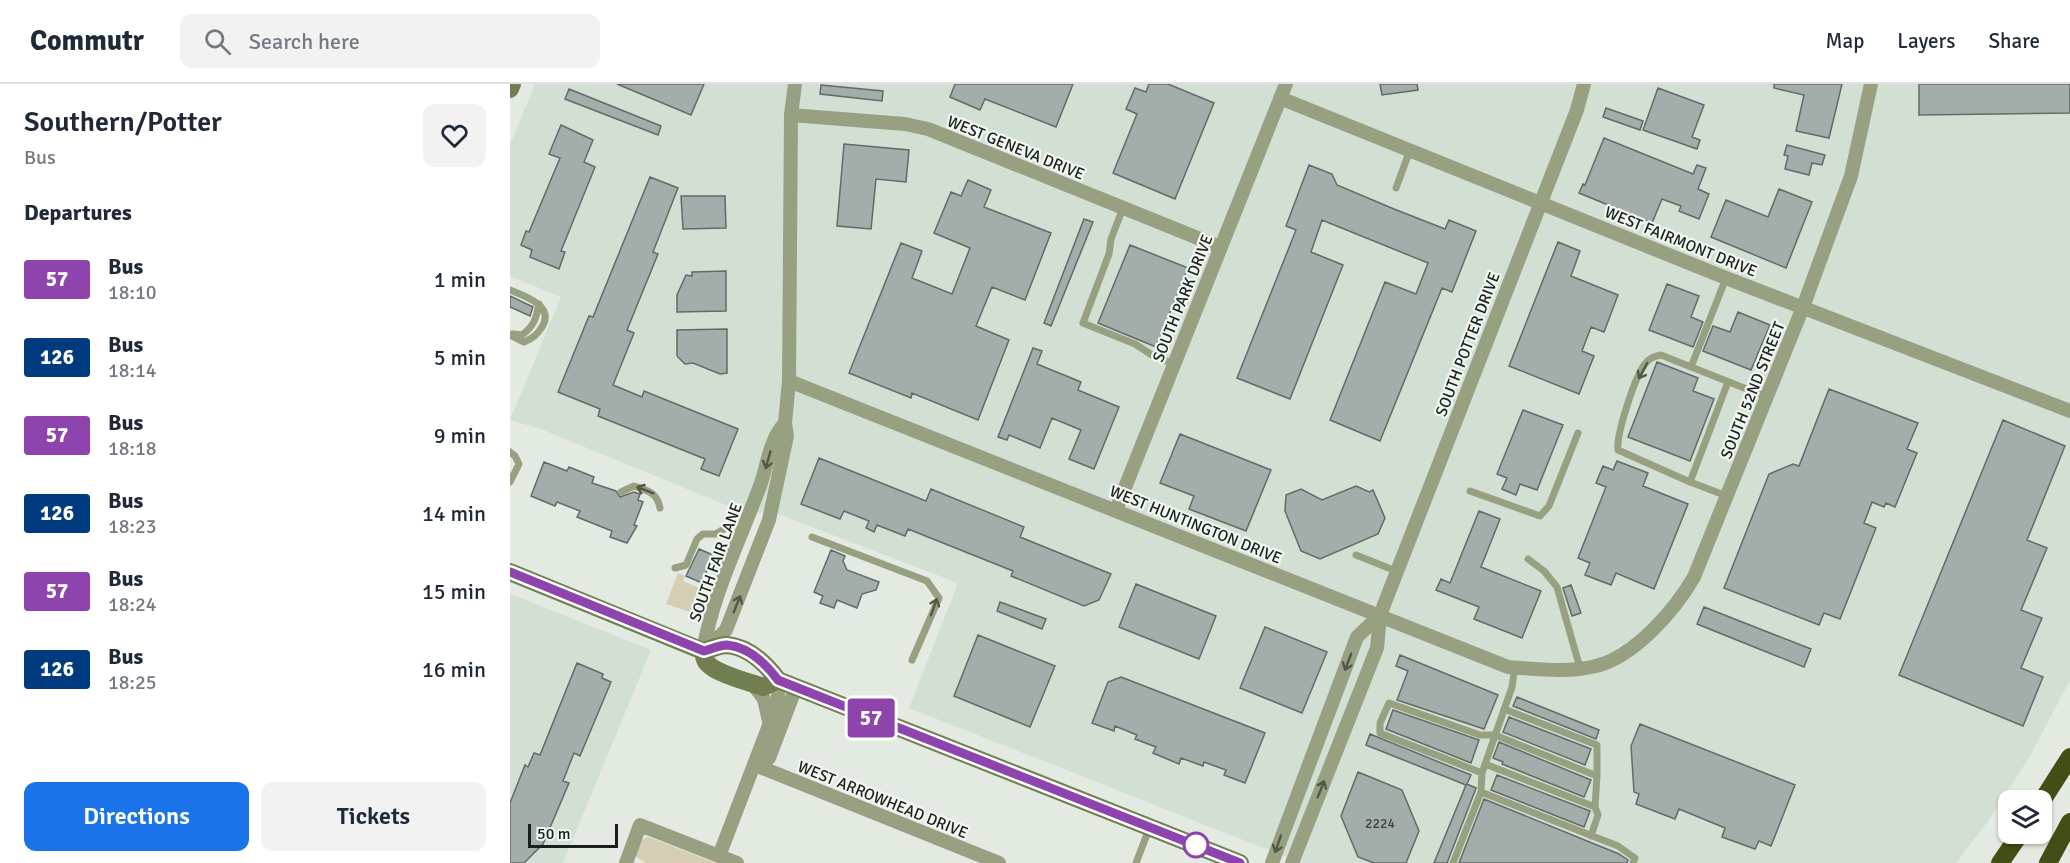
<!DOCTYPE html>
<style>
:root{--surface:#fff;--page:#f2f2f3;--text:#1f2937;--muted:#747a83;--line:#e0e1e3;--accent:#1a73e8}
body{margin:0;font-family:Signika,sans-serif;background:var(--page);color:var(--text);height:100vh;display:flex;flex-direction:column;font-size:22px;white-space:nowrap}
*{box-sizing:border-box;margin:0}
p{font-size:20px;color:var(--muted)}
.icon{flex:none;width:33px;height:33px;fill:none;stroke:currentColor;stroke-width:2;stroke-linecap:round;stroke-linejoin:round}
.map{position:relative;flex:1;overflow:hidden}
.sheet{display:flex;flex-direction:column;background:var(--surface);width:510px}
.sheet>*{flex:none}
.badge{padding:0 12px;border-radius:4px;font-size:21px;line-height:39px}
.fabs{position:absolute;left:1488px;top:706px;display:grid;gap:12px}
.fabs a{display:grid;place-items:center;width:54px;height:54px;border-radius:12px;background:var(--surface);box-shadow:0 2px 4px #0004;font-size:30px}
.scale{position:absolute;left:18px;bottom:15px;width:90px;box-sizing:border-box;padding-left:6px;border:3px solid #1b1e1b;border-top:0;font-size:16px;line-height:21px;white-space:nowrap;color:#1b1e1b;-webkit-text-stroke:4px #eff7f0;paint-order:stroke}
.map>.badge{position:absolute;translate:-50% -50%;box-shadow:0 0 0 3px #fff}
h2{padding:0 24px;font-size:22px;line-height:54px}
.round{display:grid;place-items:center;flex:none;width:63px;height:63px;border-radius:12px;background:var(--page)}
.head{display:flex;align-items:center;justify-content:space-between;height:102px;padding:0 24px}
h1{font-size:28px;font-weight:600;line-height:45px}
.button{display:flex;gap:12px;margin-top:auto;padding:12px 24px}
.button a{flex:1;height:69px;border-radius:12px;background:var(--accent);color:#fff;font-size:24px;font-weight:600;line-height:69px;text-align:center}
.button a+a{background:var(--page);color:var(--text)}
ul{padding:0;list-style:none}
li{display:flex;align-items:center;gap:18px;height:78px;padding:0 24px}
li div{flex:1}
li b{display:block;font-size:22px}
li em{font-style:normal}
li .badge{min-width:66px;font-weight:700;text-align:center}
header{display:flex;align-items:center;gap:36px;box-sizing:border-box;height:84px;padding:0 30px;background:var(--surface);border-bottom:2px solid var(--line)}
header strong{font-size:28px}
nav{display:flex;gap:33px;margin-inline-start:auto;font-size:21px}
.search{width:420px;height:54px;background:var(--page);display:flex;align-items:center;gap:15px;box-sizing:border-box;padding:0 21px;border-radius:12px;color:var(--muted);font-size:22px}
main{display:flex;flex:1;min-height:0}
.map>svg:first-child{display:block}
.built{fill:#d1e0d3}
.green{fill:#d5ceb5}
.building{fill:#a3aeab;stroke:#616b68;stroke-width:1.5}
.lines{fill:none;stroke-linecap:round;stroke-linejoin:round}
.lane{stroke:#97a081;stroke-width:7}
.street{stroke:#97a081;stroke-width:14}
.secondary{stroke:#717e4f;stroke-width:18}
.highway{stroke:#424e16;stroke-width:18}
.oneway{stroke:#535849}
.line-casing{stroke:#fff;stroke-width:14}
.line{stroke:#8e44ad;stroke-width:9}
.stop-dot{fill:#fff;stroke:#8e44ad;stroke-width:3}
.labels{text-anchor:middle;stroke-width:4.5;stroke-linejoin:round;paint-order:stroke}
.number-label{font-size:14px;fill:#3d423f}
.street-label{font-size:16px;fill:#1b1e1b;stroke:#eff7f0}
</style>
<header>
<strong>Commutr</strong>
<div class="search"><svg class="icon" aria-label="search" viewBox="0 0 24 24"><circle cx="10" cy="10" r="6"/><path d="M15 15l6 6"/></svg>Search here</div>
<nav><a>Map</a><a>Layers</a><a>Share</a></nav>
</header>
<main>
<section class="sheet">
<div class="head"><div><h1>Southern/Potter</h1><p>Bus</p></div><a class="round"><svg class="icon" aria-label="heart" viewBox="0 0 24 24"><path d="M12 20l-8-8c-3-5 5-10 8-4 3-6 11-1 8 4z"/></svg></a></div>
<h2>Departures</h2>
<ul>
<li><span class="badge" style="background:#8e44ad;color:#fff">57</span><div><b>Bus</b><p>18:10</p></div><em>1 min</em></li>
<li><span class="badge" style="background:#003b80;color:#fff">126</span><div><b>Bus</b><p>18:14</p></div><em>5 min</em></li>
<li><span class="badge" style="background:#8e44ad;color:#fff">57</span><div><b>Bus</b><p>18:18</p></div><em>9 min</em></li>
<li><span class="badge" style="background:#003b80;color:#fff">126</span><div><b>Bus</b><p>18:23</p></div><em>14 min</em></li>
<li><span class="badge" style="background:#8e44ad;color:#fff">57</span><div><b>Bus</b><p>18:24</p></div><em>15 min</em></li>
<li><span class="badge" style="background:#003b80;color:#fff">126</span><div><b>Bus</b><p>18:25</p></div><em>16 min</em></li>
</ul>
<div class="button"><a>Directions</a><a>Tickets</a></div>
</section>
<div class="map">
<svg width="1560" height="779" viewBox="0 0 1560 779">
<rect width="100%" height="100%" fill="#e2eae2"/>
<path class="built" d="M25 0H1560V596L1520 672 1479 736 1446 779H792L399 624 448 499 268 430 233 428 31 345 0 336 51 213 0 192V61Z
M0 510 141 566 53 779H0Z"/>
<path class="green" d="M168 489 175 492 173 497 192 505 198 490 205 493 189 531 156 520Z
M137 753 141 754 206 779H136L125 772 131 757Z"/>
<path class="building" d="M107 0H194L181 31Z
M445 0H563L546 43 475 15 470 26 440 13Z
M639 0H658L704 19 665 115 603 89 627 30 616 25 625 4 636 8Z
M870 0H907L908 6 872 11Z
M1264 0H1332L1319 54 1286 47 1294 11 1264 4Z
M1409 0H1560V29L1409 31Z
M311 1 373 7 372 17 310 10Z
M1148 4 1194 21 1182 53 1190 56 1187 65 1133 46Z
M59 5 151 42 148 51 55 15Z
M1096 24 1133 37 1130 46 1093 33Z
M51 41 83 56 74 78 85 83 51 167 55 168 49 185 20 173 22 166 11 161 16 147 19 148 50 74 39 70Z
M1094 54 1183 90 1187 81 1196 84 1188 105 1199 110 1189 135 1169 127 1171 122 1152 115 1142 139 1069 109 1073 100 1075 101Z
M334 60 399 66 396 98 366 95 361 145 327 142Z
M1277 61 1315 71 1312 81 1302 79 1299 91 1275 85 1278 72 1274 71Z
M799 81 822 90 827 101 884 125 935 145 939 136 966 147 942 208 932 204 870 357 820 336 875 198 906 210 918 179 812 136 801 168 833 181 780 315 727 294 786 146 776 142Z
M140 93 168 104 143 168 148 170 117 246 124 249 103 301 132 313 134 307 228 345 209 392 191 385 195 375 88 332 90 325 48 308 79 232 83 233Z
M458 96 481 106 474 123 541 149 515 216 482 203 466 242 499 256 468 336 402 309 401 314 339 289 391 159 412 167 402 194 442 210 460 164 424 149 441 108 451 112Z
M1269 105 1302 118 1276 184 1201 153 1216 116 1258 133Z
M171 112H215L216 144 173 145Z
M574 135 583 138 541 242 534 239Z
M1048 158 1070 167 1061 192 1108 211 1094 248 1081 243 1072 267 1084 272 1069 310 999 282Z
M620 161 678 184 646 263 588 239Z
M216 187V227L167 228V211L176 191 182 192V188Z
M1157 200 1189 212 1181 233 1193 238 1183 263 1139 246Z
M0 212 23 223 20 232 0 223Z
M1228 228 1260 241 1241 286 1193 267 1203 242 1220 248Z
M217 245V289L210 290 183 279 175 280 167 272V246Z
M523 264 532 267 527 280 571 298 568 306 609 323 584 385 559 375 571 346 542 334 530 364 499 351 497 356 488 353Z
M1147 278 1188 294 1183 307 1204 315 1180 377 1118 353Z
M1319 305 1408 339 1397 365 1407 369 1385 423 1376 419 1374 423 1362 418 1354 439 1366 444 1330 535 1314 529 1309 541 1214 504 1259 390 1283 380 1289 382Z
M1013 326 1053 341 1027 406 1010 400 1006 411 992 405 997 394 987 390Z
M1493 336 1555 362 1517 456 1537 464 1511 526 1532 534 1511 584 1533 593 1513 642 1389 591Z
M670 350 761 386 736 447 679 425 684 412 650 399Z
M309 374 416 417 421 405 514 443 510 453 601 490 589 516 574 522 501 492 503 487 398 445 395 452 367 441 364 448 356 444 359 437 334 427 330 435 291 420Z
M1107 377 1138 389 1133 402 1178 420 1144 505 1106 489 1101 501 1075 491 1080 479 1068 474 1096 403 1086 399 1093 382 1103 386Z
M34 378 57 387 59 383 84 393 82 399 106 407 110 413 124 408 130 410 128 416 133 418 124 441 127 442 117 459 100 453 102 447 67 433 70 427 47 418 45 422 21 412Z
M846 402 859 408 863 406 875 434 868 450 810 475 791 467 775 427 776 411 791 405 812 416Z
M969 427 990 435 971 483 1031 507 1012 554 964 535 969 523 926 506 931 495 940 499Z
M189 465 203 471 192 499 176 492Z
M321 466 335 472 333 477 337 486 369 498 366 506 352 510 347 524 327 516 324 524 310 519 313 512 304 508Z
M626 500 706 532 689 575 609 543Z
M1061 501 1071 529 1062 532 1053 504Z
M490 518 536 535 532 545 487 527Z
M1194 523 1301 565 1294 583 1187 540Z
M755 543 817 568 792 629 730 604Z
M468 551 545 582 520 643 444 612Z
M890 571 988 611 974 645 887 616 898 587 886 582Z
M67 579 93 590 92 594 101 598 70 672 64 669 53 697 59 699 33 760 14 779H0V719L15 681 18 683 24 669 30 671Z
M611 593 755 649 735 699 714 691 716 686 694 678 693 682 671 674 669 680 643 669 646 663 625 655 627 651 605 642 604 647 582 639 598 598Z
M1007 613 1089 646 1086 655 1003 622Z
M883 626 969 656 961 679 876 645Z
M999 633 1081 665 1075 681 993 648Z
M1130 640 1285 701 1261 762 1249 757 1245 765 1212 753 1215 744 1169 725 1165 735 1126 720 1129 710 1124 708 1121 662Z
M860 650 961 691 957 700 966 704 965 707 937 779H924L956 701 856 661Z
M989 658 1081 696 1074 713 992 680 993 678 983 674Z
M848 688 892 706 909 747 896 779H864L848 773 831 732Z
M987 691 1080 727 1074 743 981 706Z
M974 715 1109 770 1118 776 1117 779H949Z"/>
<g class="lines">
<path class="lane" d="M886 104 900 66
M613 124 601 155 599 170 573 239 625 260 642 271 664 280
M1216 194 1181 283 1257 313
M0 206C15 212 45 222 32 243 27 251 23 254 14 258L0 251
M3 250 12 251C24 242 26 235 29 220
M0 368 5 372 9 380 0 398
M1180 398 1108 366C1106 351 1125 292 1135 280 1138 275 1145 272 1151 271L1181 283
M960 407 1030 432 1039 422 1068 349
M111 408 124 402C138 407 147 408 150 424
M1217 412 1180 398 1218 298
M302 453 417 497 429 514 402 576
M846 471 886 487
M1018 475 1034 487 1047 503 1070 584
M165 484 176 481 187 455 193 450H206L220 441
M994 625 1087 661V692
M975 680 1085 723 1088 731 1081 752
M972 689 870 649V639L879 619 970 651H985L1087 692 1085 723
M971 708 1108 762 1125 774 1123 779
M626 779 639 745
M943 779 971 708 972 689 1002 603 1005 583"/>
<path class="street" d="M770 14 1216 194 1560 327
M281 31 395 40 418 45 710 163
M279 297 998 583C1027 585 1058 589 1086 582 1124 573 1165 526 1184 493L1293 223 1341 92 1361 0
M606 426 776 0
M195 566 216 546 259 436 277 352 275 339 279 297 281 31 285 0
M193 567C203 509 230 456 250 402 258 380 259 356 275 339
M242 599 254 615 259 637
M245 681 489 779
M245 681 259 674 286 603
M209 772 268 618V596
M116 779 130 741 227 779
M762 779 847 553 870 531
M782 779 867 564 870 531 1067 26 1074 0"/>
<path class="secondary" d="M0 5 2 0
M0 488 193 567C201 565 210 561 217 561 239 563 256 580 268 596L730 779
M193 567C194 572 194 577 198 580 207 590 239 598 253 603L268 596"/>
<path class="highway" d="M1532 717 1560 673
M1490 779 1510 750
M1538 779 1560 738"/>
</g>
<defs><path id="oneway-shaft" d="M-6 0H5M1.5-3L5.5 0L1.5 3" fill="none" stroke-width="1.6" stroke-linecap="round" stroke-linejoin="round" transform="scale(1.5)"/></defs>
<g class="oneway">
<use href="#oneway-shaft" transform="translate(1133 287) rotate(118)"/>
<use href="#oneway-shaft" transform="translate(258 376) rotate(106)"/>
<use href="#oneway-shaft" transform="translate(135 406) rotate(-158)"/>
<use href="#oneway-shaft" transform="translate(227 520) rotate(-68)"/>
<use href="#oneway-shaft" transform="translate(424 523) rotate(-70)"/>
<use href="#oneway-shaft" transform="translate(838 578) rotate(111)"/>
<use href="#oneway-shaft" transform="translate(811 705) rotate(-68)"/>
<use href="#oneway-shaft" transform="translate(768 760) rotate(109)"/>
</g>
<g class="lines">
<g class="line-casing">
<path id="line" d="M0 488 194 567C201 565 210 561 217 561 239 563 256 580 268 596L730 779"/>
</g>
<use href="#line" class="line"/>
</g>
<circle class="stop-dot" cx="686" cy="761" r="12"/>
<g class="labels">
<g class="number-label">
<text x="870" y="744">2224</text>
</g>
<g class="street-label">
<text transform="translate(506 63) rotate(22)" y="6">WEST GENEVA DRIVE</text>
<text transform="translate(1171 157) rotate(22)" y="6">WEST FAIRMONT DRIVE</text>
<text transform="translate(672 214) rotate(-68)" y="6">SOUTH PARK DRIVE</text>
<text transform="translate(957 260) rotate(-69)" y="6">SOUTH POTTER DRIVE</text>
<text transform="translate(1242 306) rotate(-68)" y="6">SOUTH 52ND STREET</text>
<text transform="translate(686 440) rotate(22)" y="6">WEST HUNTINGTON DRIVE</text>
<text transform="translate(205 478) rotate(-70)" y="6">SOUTH FAIR LANE</text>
<text transform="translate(373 715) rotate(22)" y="6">WEST ARROWHEAD DRIVE</text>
</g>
</g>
</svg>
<div class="fabs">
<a><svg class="icon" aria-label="layers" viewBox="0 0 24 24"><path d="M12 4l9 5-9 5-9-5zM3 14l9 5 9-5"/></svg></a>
</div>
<div class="scale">50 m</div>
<b class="badge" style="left:361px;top:634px;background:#8e44ad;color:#fff">57</b>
</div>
</main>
